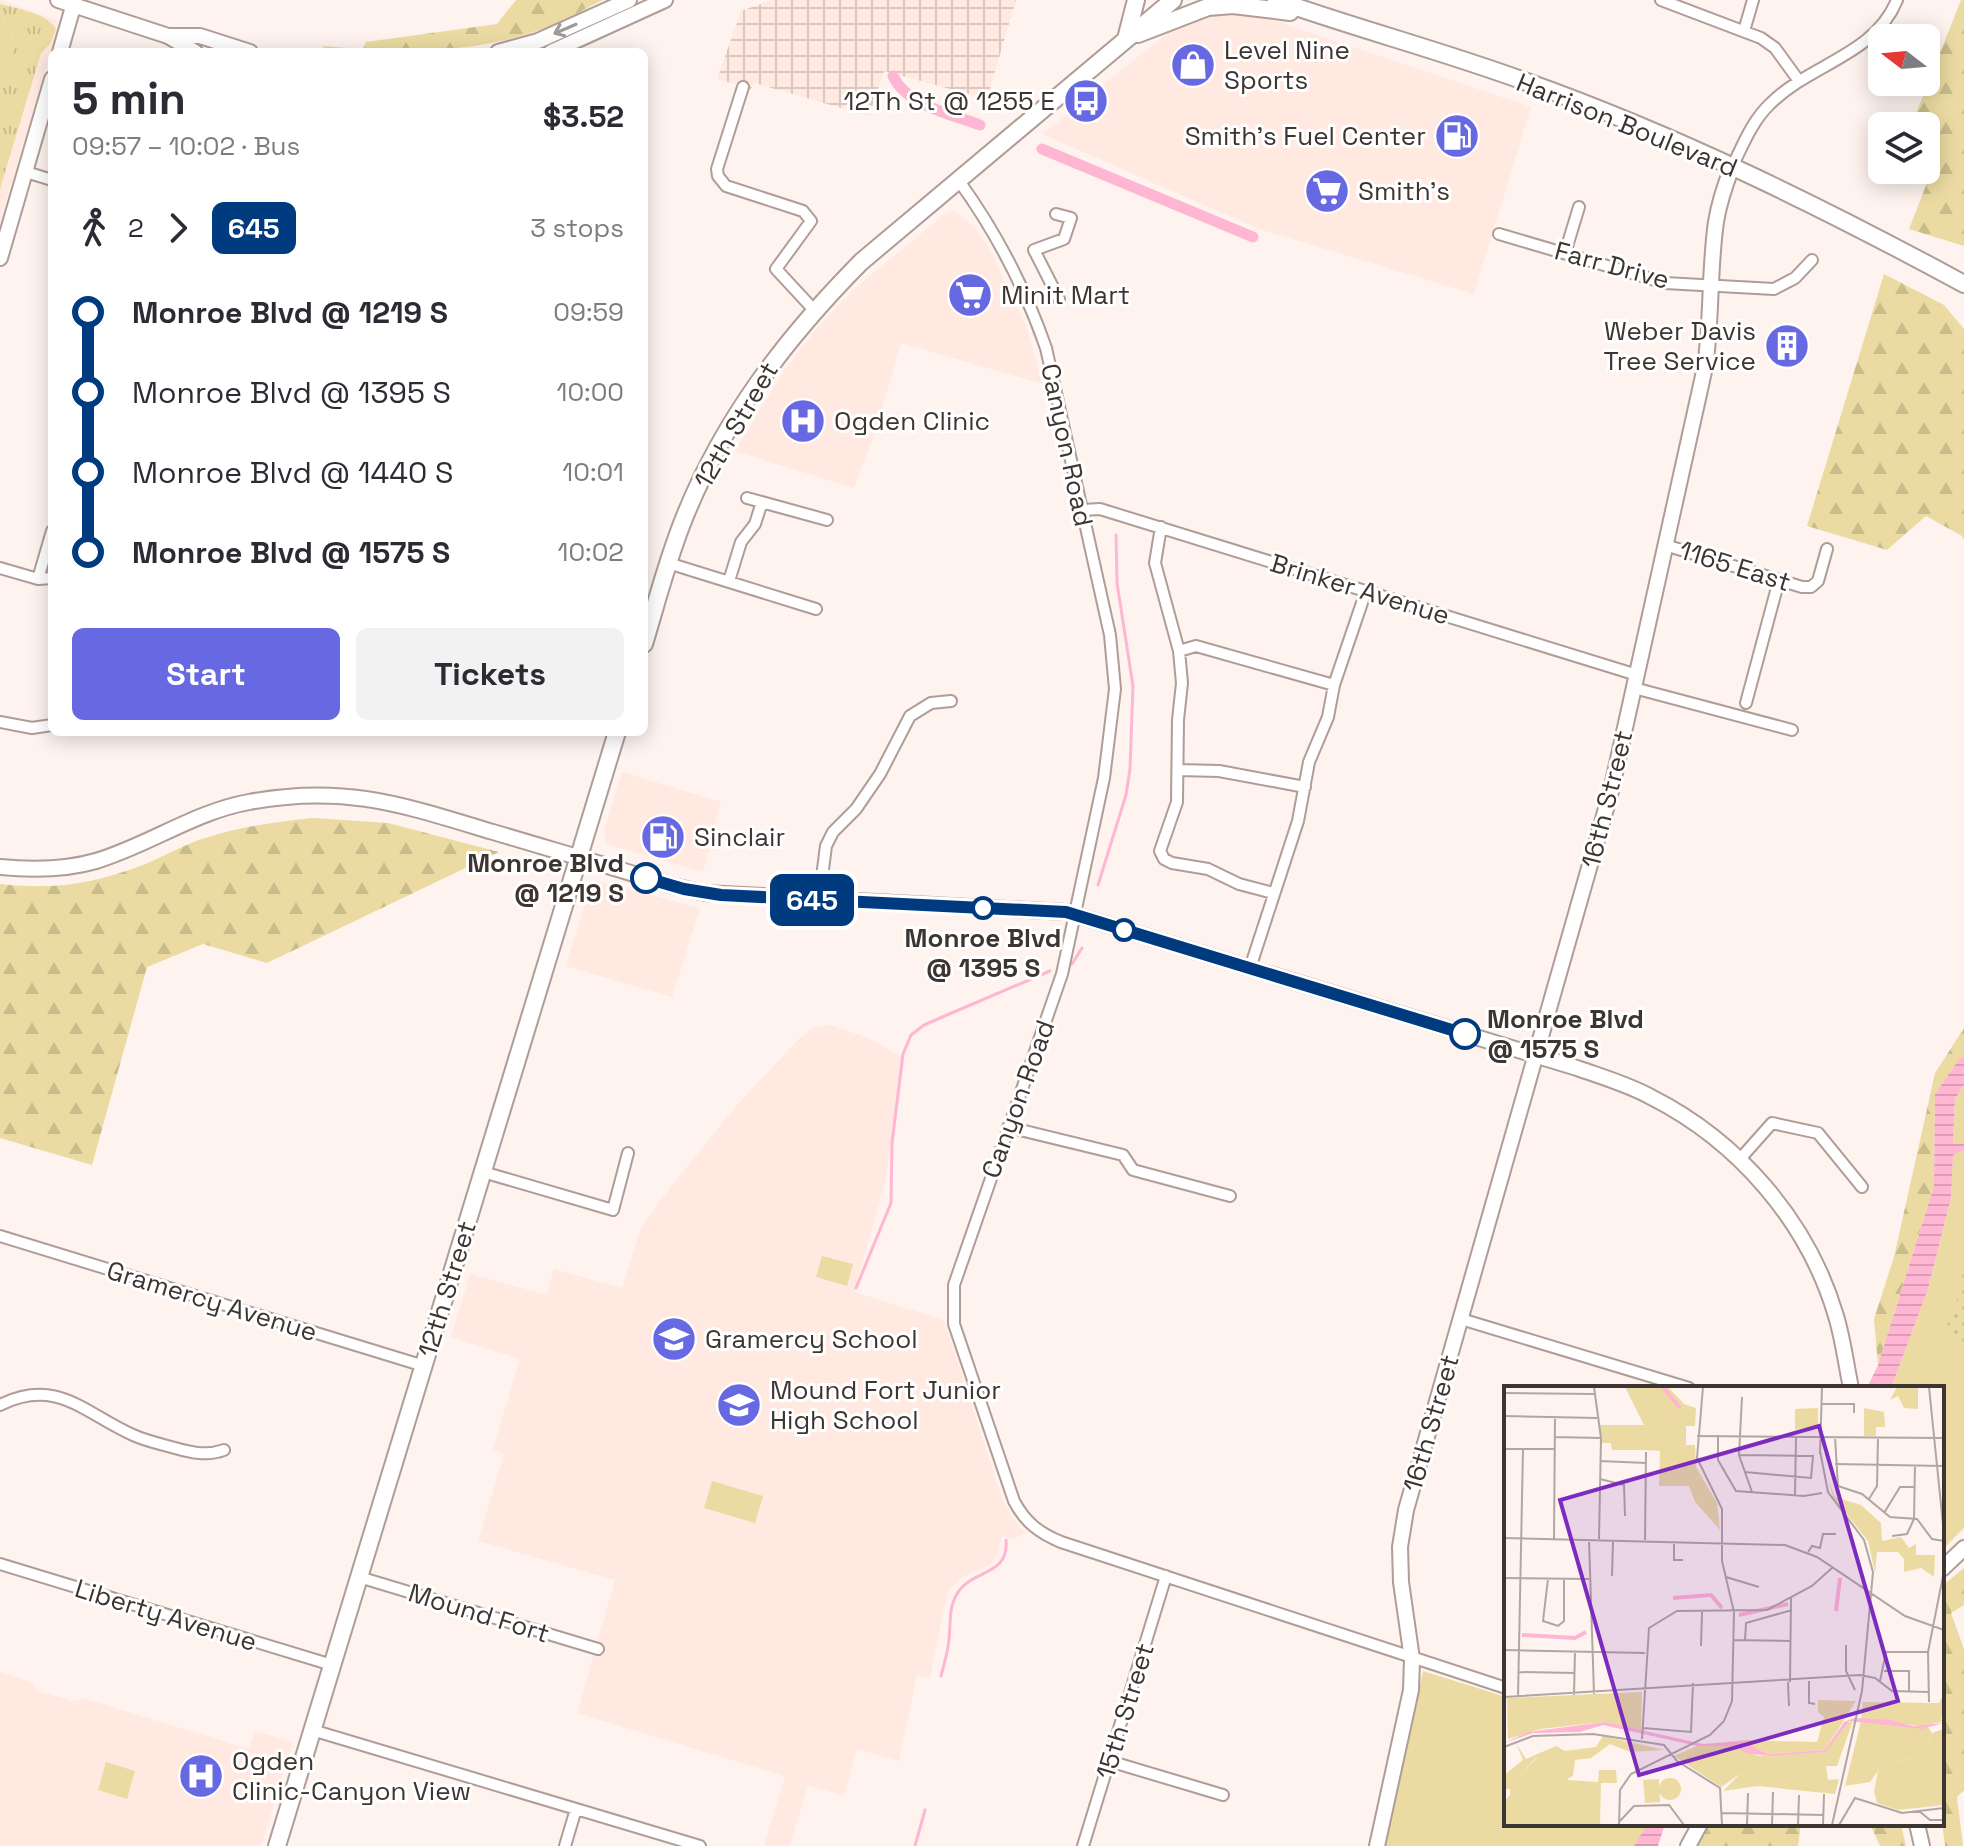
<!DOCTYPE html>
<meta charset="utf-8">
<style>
:root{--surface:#fff;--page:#f2f2f3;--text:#2b2b33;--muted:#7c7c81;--accent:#6769e2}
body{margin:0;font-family:"Space Grotesk",sans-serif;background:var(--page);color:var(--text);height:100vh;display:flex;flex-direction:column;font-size:30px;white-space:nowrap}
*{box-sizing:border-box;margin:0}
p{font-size:26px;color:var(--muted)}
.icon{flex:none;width:44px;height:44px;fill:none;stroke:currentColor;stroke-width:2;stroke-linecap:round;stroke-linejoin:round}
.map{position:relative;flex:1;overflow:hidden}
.drawer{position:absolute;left:48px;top:48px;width:600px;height:688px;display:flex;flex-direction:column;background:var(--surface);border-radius:12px;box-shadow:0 4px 20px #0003}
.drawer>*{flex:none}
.badge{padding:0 16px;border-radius:12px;font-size:28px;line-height:52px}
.needle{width:52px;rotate:286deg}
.controls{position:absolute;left:1868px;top:24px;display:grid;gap:16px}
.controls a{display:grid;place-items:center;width:72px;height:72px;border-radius:12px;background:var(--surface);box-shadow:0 4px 20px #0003;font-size:40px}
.map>.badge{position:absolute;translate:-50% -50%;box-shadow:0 0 0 4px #fff}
.legs{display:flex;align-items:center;gap:12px;height:88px;padding:0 24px;font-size:26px}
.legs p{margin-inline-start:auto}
.head{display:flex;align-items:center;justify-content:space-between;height:136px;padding:0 24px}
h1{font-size:44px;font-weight:800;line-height:60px}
.primary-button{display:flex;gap:16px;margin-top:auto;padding:16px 24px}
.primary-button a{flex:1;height:92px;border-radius:12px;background:var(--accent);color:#fff;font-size:32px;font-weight:800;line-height:92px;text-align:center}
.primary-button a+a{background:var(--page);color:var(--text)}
ul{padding:0 24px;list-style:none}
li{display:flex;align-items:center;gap:28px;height:80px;font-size:30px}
li i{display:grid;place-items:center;width:12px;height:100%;margin:0 10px;background:currentColor}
li i::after{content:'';width:20px;height:20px;margin:-10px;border:6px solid;border-radius:50%;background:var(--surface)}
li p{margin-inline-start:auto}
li:first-child i{background:linear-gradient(#0000 50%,currentColor 0)}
li:last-child i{background:linear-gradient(currentColor 50%,#0000 0)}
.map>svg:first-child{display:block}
.built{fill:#ffe9e0}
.industrial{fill:url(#industrial-grid)}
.grass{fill:url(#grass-tufts)}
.forest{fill:url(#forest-firs)}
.park{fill:#ebdba2}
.garden{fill:url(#garden-dots)}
.water{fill:url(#water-rules)}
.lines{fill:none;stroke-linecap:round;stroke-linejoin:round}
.stream{stroke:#ffb6d3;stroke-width:3}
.canal{stroke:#ffb6d3;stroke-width:11}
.street-casing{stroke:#af9d96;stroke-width:14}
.secondary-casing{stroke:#af9d96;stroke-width:18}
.primary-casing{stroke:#af9d96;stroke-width:20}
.street{stroke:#fff;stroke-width:10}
.secondary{stroke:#fff;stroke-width:14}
.primary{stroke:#fff;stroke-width:16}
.oneway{stroke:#9e9a98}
.line-1-casing{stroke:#fff;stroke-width:18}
.line-1{stroke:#003b80;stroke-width:12}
.stop-1-dot{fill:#fff;stroke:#003b80;stroke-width:4}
.labels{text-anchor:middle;stroke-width:6;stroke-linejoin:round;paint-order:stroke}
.poi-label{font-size:26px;fill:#3c3532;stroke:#fff;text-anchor:start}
.street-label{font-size:26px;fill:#3c3532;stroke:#fff}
.stop-label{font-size:26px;font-weight:bold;fill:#3c3532;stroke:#fff;text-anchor:end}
.inset-river{fill:none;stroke:#ffb6d3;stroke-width:4}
.inset-road{fill:none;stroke:#b0a7a3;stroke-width:2}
.view{fill:#7b2cbf;fill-opacity:0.15;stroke:#7b2cbf;stroke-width:4}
.inset-edge{fill:none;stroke:#3c3532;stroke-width:4}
</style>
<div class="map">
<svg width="1964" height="1846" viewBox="0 0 1964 1846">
<defs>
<pattern id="industrial-grid" width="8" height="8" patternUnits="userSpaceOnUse" patternTransform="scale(2)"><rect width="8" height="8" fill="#ffe9e0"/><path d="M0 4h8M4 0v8" fill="none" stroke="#dbc8c1"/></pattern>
<pattern id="grass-tufts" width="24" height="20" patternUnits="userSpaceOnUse" patternTransform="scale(2)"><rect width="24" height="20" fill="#ebdba2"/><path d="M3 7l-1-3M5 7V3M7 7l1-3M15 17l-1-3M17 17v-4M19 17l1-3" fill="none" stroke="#cabd8c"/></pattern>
<pattern id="forest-firs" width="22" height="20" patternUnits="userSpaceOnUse" patternTransform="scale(2)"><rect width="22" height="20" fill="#ebdba2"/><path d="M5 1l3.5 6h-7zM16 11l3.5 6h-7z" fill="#cabd8c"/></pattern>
<pattern id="garden-dots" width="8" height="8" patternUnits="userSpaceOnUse" patternTransform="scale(2)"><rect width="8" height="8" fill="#ebdba2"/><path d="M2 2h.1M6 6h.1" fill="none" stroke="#cabd8c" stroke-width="1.8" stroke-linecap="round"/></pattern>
<pattern id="water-rules" width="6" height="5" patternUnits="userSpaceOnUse" patternTransform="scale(2)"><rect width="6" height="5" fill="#ffb6d3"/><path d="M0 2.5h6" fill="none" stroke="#db9db6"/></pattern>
</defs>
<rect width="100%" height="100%" fill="#fef3ee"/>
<path class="built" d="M0 0 56 20 60 28 51 50 0 222Z
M1205 12 1252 13 1531 107 1474 294 1259 229 1042 134 1170 31 1183 22Z
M955 211 975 228 988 246 1026 326 1043 384 901 343 875 432 854 488 735 451 783 372 817 328 853 290 946 213Z
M622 772 721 802 703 872 613 846 606 842 604 831Z
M597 881 700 908 672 997 566 966 590 888Z
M829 1025 868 1038 902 1057 886 1178 854 1292 944 1320 1001 1496 1012 1518 1026 1534 1011 1539 1002 1535 998 1553 991 1564 960 1578 947 1594 930 1678 917 1675 899 1761 857 1749 844 1796 808 1785 790 1846H764L785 1776 577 1713 615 1580 478 1541 504 1454 493 1449 520 1359 451 1337 470 1274 547 1295 554 1269 622 1288 641 1227 673 1184 738 1104 798 1040 812 1028Z
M0 1672 32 1682 38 1691 73 1701 86 1699 249 1749 255 1731 293 1742 261 1846H0Z"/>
<path class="industrial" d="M772 0H1016L987 99 884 71 869 116 754 83 751 89 717 79 741 11Z"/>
<path class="grass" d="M0 4C17 9 49 13 56 30L50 44 41 53 0 189V93L15 42 0 12Z"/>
<path class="forest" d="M516 0H603C586 8 570 18 553 25 483 54 404 52 329 52L322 46 363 49 366 42 497 24Z
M1961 0H1964V246L1909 229 1935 162 1926 149V126H1911Z
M1884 274 1944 305 1964 329V540L1962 536 1926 516 1887 550 1807 526Z
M313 818 388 823 499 852 267 963 203 944 147 967 92 1165 0 1138V884C54 890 93 884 143 865 162 857 180 847 199 840 237 827 274 822 313 818Z
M1964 1028V1057L1960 1059 1935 1094 1934 1186 1878 1365 1874 1319 1894 1257 1935 1073Z
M1964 1568V1605L1951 1613 1964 1649V1790L1957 1797 1963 1846H1945L1942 1823V1586Z
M1708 1824H1801L1798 1846H1695Z
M1870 1824H1901L1906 1846H1880Z"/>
<path class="park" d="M0 12 15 42 0 93Z
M1964 1085V1528L1942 1550V1388H1891L1928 1289 1951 1198 1955 1099Z
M822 1256 853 1264 847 1286 816 1277Z
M712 1481 763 1496 755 1523 704 1508Z
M1423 1671 1506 1697V1824H1650L1637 1846H1384Z
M106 1762 135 1771 127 1799 98 1790Z"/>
<path class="garden" d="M1964 1268V1342L1941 1337 1955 1309Z"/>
<path class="water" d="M1964 1057V1085L1955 1099 1953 1144H1964V1150L1953 1155 1951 1198 1928 1289 1891 1388H1867L1878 1365 1934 1186 1935 1094 1960 1058Z
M1648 1824H1665L1658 1846H1634Z"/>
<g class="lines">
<path class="stream" d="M1098 885 1126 795 1130 769 1133 686 1117 583 1116 535
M1072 964 1082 948
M856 1288 891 1203 892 1143 903 1054 911 1035 924 1025 947 1015 1050 971
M941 1676C944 1664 948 1652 949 1639 951 1622 948 1606 959 1591 974 1569 1009 1576 1006 1540
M915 1846 925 1810"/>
<path class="canal" d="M893 76C907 106 952 114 980 125
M1042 149 1253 237"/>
<g class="street-casing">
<path id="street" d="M1661 0 1761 38 1775 48 1799 81
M1744 31 1753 0
M743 87 717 169 718 176 726 186 803 211 811 221 776 269 814 310
M1732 167C1743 145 1752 121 1770 104 1811 63 1874 56 1897 0
M26 172 52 180
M959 181C996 232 1025 288 1046 348L1110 635 1115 689 1104 778 1062 974 954 1285V1324L1014 1501C1025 1522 1039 1533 1061 1542L1506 1688
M1056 214 1071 218 1064 239 1034 250 1059 299
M1499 234 1665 283 1774 289 1795 278 1812 260
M1565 253 1579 207
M747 498 827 520
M1082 510 1100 509 1637 675
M1161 527 1155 563 1179 651 1182 683 1178 720 1177 802 1160 851 1164 859 1172 863 1208 869 1239 884 1273 893
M1665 545 1802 587H1811L1818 581 1827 549
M668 563 816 609
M0 568 38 579 52 578
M38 579 52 531
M729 581 741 542 755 524 762 502
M1179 651 1196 646 1334 685
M1634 688 1792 730
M1746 703 1779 580
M0 722 32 728 52 725
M1178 770 1219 771 1305 787
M819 900 826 846 833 832 856 809 880 774 910 716 931 703 951 701
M1250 968 1298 821 1309 762 1328 717 1334 685 1366 591
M1008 1127 1123 1155 1133 1170 1230 1196
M1740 1159 1772 1123 1818 1133 1862 1187
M483 1172 613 1210 628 1153
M0 1236 424 1366
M1461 1319 1689 1388
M0 1405C57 1377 84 1413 133 1435 146 1441 161 1444 175 1448 192 1453 207 1456 224 1450
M0 1564 332 1665
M359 1577 598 1649
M312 1730 700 1846
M1109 1761 1223 1795
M565 1846 576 1809
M1083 1846 1166 1576"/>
</g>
<g class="secondary-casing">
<path id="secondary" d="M58 0 168 36 195 52
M168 36H200L250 52
M60 52 75 0
M498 52 538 41 629 0
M551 52 665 0
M0 258 52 79
M0 867C32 870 65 870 96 861 149 845 194 812 249 802 345 784 403 805 493 832 553 850 613 867 673 886L705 893 1066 912 1577 1068C1602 1077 1627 1084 1651 1097 1738 1141 1808 1221 1836 1316 1843 1339 1846 1364 1851 1388
M1942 1569 1964 1548
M1917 1824 1922 1846
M1377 1846 1411 1690 1412 1659 1401 1582 1400 1547 1406 1510 1611 791 1705 367C1712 319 1709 270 1716 222 1719 203 1725 185 1732 167
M1688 1846 1700 1824"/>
</g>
<g class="primary-casing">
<path id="primary" d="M1276 0C1358 29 1442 51 1524 81 1676 135 1822 207 1964 284
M1138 34 1208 7 1233 5 1290 12
M1126 39 1136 0
M644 644C657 601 668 557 685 516 725 417 787 337 861 262L1173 0
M277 1846 617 732"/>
</g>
<use href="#street" class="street"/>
<use href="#secondary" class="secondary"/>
<use href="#primary" class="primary"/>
</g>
<defs><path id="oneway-shaft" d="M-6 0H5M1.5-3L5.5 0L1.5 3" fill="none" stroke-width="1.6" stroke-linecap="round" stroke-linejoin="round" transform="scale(2)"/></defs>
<use class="oneway" href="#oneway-shaft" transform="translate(565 29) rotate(157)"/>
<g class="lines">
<g class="line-1-casing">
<path id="line-1" d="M646 878 684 889 721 895 1066 912 1465 1034"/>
</g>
<use href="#line-1" class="line-1"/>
</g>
<defs>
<g id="shop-disc" transform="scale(2.3)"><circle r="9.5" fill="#6769e2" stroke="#fff"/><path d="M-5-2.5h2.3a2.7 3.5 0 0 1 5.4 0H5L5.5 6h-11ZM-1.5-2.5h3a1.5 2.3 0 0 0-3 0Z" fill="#fff"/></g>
<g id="bus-disc" transform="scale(2.3)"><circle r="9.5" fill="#6769e2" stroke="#fff"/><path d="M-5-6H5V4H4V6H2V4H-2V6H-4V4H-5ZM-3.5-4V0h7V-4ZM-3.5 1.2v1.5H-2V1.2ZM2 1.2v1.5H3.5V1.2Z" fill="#fff"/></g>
<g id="fuel-disc" transform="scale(2.3)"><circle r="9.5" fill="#6769e2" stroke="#fff"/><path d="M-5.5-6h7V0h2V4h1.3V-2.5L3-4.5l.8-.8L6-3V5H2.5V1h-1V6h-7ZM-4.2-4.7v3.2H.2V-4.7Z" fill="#fff"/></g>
<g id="supermarket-disc" transform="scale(2.3)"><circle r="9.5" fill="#6769e2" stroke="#fff"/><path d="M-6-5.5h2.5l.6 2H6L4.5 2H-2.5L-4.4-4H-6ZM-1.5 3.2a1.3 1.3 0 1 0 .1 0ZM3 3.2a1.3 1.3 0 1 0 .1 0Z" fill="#fff"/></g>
<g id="building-disc" transform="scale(2.3)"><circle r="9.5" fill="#6769e2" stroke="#fff"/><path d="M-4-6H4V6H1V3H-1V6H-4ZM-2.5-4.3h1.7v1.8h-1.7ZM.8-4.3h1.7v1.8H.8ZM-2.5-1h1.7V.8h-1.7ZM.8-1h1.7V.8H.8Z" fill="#fff"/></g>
<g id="hospital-disc" transform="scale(2.3)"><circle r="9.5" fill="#6769e2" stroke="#fff"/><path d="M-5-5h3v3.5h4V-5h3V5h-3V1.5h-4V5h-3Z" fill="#fff"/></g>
<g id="school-disc" transform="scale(2.3)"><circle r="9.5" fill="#6769e2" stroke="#fff"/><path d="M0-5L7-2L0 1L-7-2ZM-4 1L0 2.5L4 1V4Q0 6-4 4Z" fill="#fff"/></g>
</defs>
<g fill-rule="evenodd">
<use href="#shop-disc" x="1193" y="65"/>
<use href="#bus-disc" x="1086" y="101"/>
<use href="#fuel-disc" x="1457" y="136"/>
<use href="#supermarket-disc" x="1327" y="191"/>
<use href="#supermarket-disc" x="970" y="295"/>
<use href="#building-disc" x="1787" y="346"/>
<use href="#hospital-disc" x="803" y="421"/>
<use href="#fuel-disc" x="663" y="837"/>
<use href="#school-disc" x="674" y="1339"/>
<use href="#school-disc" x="739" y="1405"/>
<use href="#hospital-disc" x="201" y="1776"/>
</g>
<g class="stop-1-dot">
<circle cx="646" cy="878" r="14"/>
<circle cx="983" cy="908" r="10"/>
<circle cx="1124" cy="930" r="10"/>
<circle cx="1465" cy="1034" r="14"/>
</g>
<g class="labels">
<g class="poi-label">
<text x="1224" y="59">Level Nine<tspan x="1224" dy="30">Sports</tspan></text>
<text x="1055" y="110" text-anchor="end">12Th St @ 1255 E</text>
<text x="1426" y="145" text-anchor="end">Smith's Fuel Center</text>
<text x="1358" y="200">Smith's</text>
<text x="1001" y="304">Minit Mart</text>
<text x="1756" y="340" text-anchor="end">Weber Davis<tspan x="1756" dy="30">Tree Service</tspan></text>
<text x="834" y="430">Ogden Clinic</text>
<text x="694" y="846">Sinclair</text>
<text x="705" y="1348">Gramercy School</text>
<text x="770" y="1399">Mound Fort Junior<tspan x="770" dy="30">High School</tspan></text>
<text x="232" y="1770">Ogden<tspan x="232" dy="30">Clinic-Canyon View</tspan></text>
</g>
<g class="street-label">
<text transform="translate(1627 125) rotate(22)" y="9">Harrison Boulevard</text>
<text transform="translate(1612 265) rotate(15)" y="9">Farr Drive</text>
<text transform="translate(736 425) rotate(-60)" y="9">12th Street</text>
<text transform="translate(1067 445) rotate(78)" y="9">Canyon Road</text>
<text transform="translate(1735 566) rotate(17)" y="9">1165 East</text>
<text transform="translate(1360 589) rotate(17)" y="9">Brinker Avenue</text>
<text transform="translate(1607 799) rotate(-76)" y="9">16th Street</text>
<text transform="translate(1018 1099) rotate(-70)" y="9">Canyon Road</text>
<text transform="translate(447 1289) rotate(-73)" y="9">12th Street</text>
<text transform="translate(212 1301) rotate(17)" y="9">Gramercy Avenue</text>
<text transform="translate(1431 1423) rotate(-74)" y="9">16th Street</text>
<text transform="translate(479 1613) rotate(17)" y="9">Mound Fort</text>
<text transform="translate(166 1615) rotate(17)" y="9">Liberty Avenue</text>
<text transform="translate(1125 1711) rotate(-73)" y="9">15th Street</text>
</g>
<g class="stop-label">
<text x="624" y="872">Monroe Blvd<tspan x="624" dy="30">@ 1219 S</tspan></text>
<text x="983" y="947" text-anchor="middle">Monroe Blvd<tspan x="983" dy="30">@ 1395 S</tspan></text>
<text x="1487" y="1028" text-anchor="start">Monroe Blvd<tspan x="1487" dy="30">@ 1575 S</tspan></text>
</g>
</g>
<g transform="translate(1504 1386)">
<rect width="440" height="440" fill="#fef3ee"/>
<path d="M393 1H414V23L400 22 394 10 386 14ZM440 343V419L394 424 373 417 370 405 374 385 420 366 428 347Z" fill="#ebdba2"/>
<path d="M121 1H164L180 18 192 22 191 40H182V59H191L192 81 213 117 216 144 191 116 185 100H155L156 65 140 64V39ZM324 93 331 111 357 119 377 137 378 155 397 151 405 162 412 158V169H431L430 191 417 182 400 186V173L394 166H373L371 187 364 155 329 111ZM440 307 437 336 418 340 357 333 359 316 435 317ZM314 314 352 315 321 364 264 368 239 355 199 358 242 354 313 356 320 331 314 326ZM349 335 333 380H322L324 394 335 393 331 408 253 400 219 405 254 370 322 366 341 337ZM99 350 161 364 126 366 106 358 87 372 71 374 69 390 63 393 58 368 32 372 14 391 10 405 6 409V403H0V389L19 374 12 357 22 373 52 360 61 365 92 361Z" fill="#ebdba2"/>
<path d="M48 367H59L64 394 94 396 95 384H112L113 397H97L96 439H0V415L10 405 14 391 33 372Z" fill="#ebdba2"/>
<path d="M314 22V39L291 44V23ZM360 22 380 26 381 41H372V50H360ZM95 39H140V64H108L107 57H98ZM138 306 137 346 101 336 36 343 4 353 3 312ZM357 335 424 341 428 347 420 366 374 385 366 396 341 400ZM239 358 254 370 252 377 217 401 170 370 193 360ZM155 403a11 11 0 1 1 22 0a11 11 0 1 1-22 0ZM155 393 156 416 141 417 139 394Z" fill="#ebdba2"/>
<path d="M206 365H230L240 371 242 382 226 394 208 381 212 372Z" fill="#ebdba2"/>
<path d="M350 332 387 334 409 340 440 337 418 343 345 335 322 366 265 370 242 367 231 360H193L99 339 76 346 29 347 0 357 24 346 101 336 199 358 239 355 264 368 321 364 340 336Z" fill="#ffb6d3"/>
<path class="inset-river" d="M159 1 176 22M169 212 207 209 218 222M332 225 336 192M235 229 284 218M18 249 71 252 82 246"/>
<path class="inset-road" d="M90 1 97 52 95 153M425 1 440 148M0 7 90 8M238 11 235 69 248 106M318 18H350V27M0 30 93 32M214 49V74L232 105 300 110 318 107M193 50 440 52M51 51 97 52M331 51 334 100 358 108 386 131 413 133 428 153 440 155M0 63H50M316 65 324 106 360 154 369 186 358 305 328 439M316 68 318 1M235 69 309 70 307 92 241 86M96 75 142 77M331 78 440 80M96 93 120 99 121 130M291 109 292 51M365 113 373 100 374 51M380 127 396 101H410M388 150 403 148 410 133 411 79M0 152 281 159 313 171 401 230 440 244M50 153 51 31M85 154 90 308M141 154 142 66M170 156V174H179M304 166 308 160 316 162 319 148H332M108 190 109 155M222 191 255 201M0 192 85 193M44 193 39 235 54 240 60 235V193M229 254 287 255M241 254 242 237 288 224M342 259V285L351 304M197 260 198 226M0 264 141 267M380 285H405V306M15 286 70 287M305 295V317L311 318M376 295 382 266H424M284 296 285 320M286 296 287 212M70 309 71 265M0 311 356 289 371 292 388 305 425 306M14 311 19 63M425 316 424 266 440 185M0 338 1 311M139 342 187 346 189 297M138 353 145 242 173 225 263 224 308 200 328 182M0 361 29 350 89 348 160 359 173 375 216 402 218 439M415 425 426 434H440M218 427 319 429M116 435 130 420 165 419 180 439M115 439 116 404 127 388 206 349 220 335 228 315 230 226 218 175V123L193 72 199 1M243 439 244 407M268 439 269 406M294 439 295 409M319 439 320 408M335 439 351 412 398 427 440 422"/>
<path class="view" d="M315 40 394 315 135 389 56 114Z"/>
<rect width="440" height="440" class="inset-edge"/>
</g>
</svg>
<div class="controls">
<a><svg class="needle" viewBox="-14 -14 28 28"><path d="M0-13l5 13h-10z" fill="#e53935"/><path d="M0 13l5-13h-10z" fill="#7c7c81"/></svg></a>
<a><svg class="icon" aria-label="layers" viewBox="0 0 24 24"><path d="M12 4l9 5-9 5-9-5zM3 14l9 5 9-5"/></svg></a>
</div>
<b class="badge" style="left:812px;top:900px;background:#003b80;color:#fff">645</b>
<section class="drawer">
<div class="head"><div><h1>5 min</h1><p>09:57 – 10:02 · Bus</p></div><b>$3.52</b></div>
<div class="legs"><svg class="icon" aria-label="walk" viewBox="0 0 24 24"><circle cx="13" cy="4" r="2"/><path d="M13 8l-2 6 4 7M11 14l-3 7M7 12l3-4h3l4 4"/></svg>2<svg class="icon" aria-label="forward" viewBox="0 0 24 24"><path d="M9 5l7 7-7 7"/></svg><b class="badge" style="background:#003b80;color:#fff">645</b><p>3 stops</p></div>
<ul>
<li><i style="color:#003b80"></i><b>Monroe Blvd @ 1219 S</b><p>09:59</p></li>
<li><i style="color:#003b80"></i><span>Monroe Blvd @ 1395 S</span><p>10:00</p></li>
<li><i style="color:#003b80"></i><span>Monroe Blvd @ 1440 S</span><p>10:01</p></li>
<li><i style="color:#003b80"></i><b>Monroe Blvd @ 1575 S</b><p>10:02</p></li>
</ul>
<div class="primary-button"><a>Start</a><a>Tickets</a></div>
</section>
</div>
